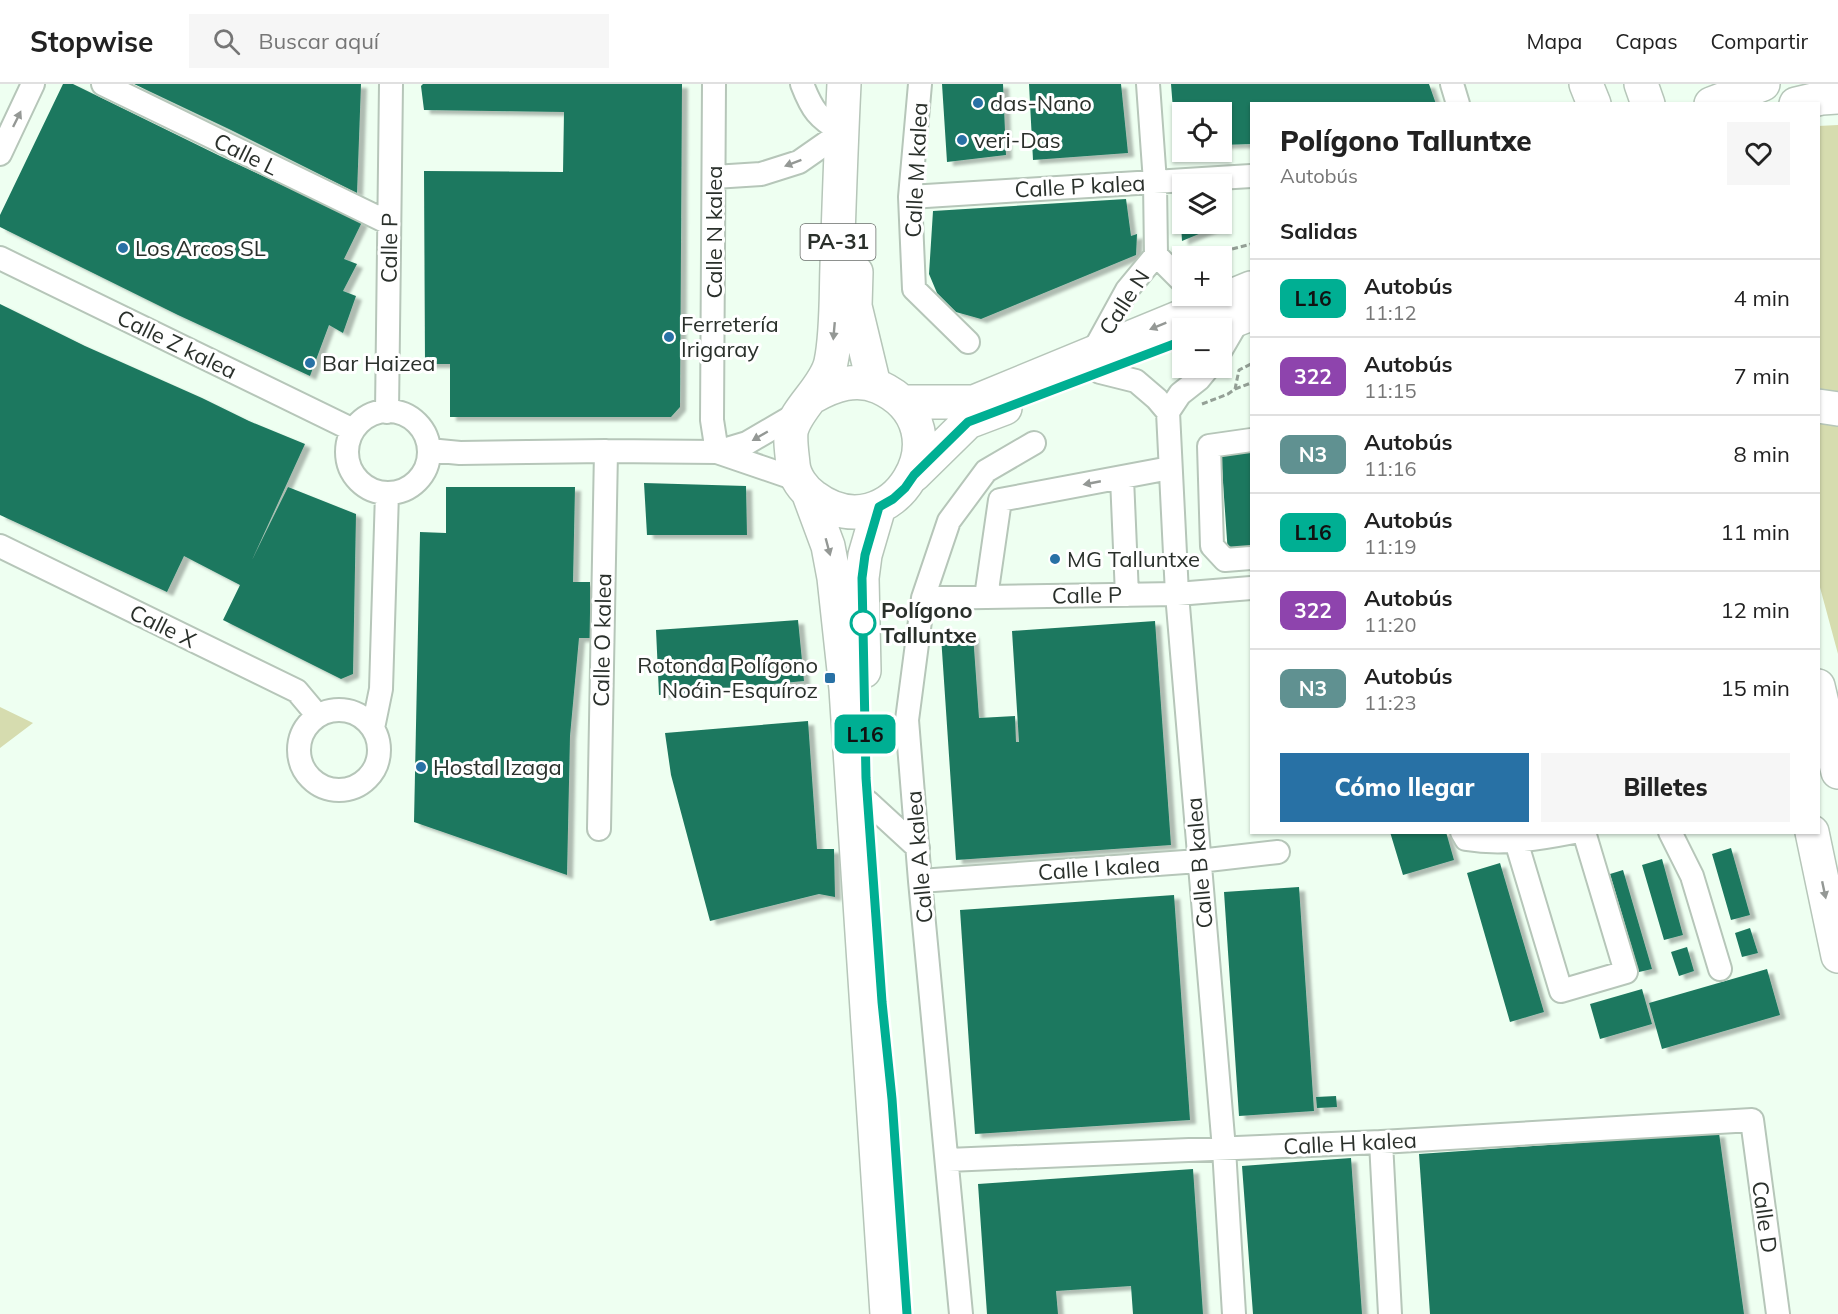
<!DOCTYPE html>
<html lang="es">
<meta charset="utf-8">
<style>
:root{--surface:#fff;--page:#f6f6f6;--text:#222;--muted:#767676;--line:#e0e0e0;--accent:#2871a5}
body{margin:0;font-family:Mulish,sans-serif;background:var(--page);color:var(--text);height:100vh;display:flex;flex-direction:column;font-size:22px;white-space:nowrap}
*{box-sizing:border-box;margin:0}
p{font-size:20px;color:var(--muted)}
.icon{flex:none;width:33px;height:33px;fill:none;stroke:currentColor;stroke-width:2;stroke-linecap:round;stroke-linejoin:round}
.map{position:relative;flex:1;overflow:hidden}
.panel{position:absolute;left:1250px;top:18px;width:570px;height:732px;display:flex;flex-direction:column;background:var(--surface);border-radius:0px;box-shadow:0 2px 4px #0004}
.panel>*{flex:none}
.badge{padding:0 12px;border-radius:9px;font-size:21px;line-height:39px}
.tools{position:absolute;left:1172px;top:18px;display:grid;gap:12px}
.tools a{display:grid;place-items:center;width:60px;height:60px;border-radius:0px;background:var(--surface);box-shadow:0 2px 4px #0004;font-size:30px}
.map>.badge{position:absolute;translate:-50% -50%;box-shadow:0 0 0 3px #fff}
h2{padding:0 30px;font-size:22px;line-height:54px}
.round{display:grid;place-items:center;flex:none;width:63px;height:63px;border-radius:0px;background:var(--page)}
.head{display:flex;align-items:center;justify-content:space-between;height:102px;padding:0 30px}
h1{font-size:28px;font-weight:800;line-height:45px}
.action{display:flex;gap:12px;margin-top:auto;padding:12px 30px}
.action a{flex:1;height:69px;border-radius:0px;background:var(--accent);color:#fff;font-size:24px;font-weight:800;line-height:69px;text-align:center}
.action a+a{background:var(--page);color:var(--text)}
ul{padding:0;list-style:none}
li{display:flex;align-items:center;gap:18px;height:78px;padding:0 30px;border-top:2px solid var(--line)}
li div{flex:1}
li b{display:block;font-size:22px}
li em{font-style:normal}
li .badge{min-width:66px;font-weight:700;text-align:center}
header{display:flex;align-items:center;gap:36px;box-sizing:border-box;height:84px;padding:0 30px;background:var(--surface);border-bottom:2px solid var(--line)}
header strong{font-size:28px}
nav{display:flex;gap:33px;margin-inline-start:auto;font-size:21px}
.search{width:420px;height:54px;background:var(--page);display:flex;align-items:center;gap:15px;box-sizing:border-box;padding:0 21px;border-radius:0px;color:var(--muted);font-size:22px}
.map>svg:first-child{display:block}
.grass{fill:#d6dcaf}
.building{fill:#1d785f;filter:url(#shadow)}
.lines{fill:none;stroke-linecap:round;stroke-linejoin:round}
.minor-casing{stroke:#b6c6b9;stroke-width:26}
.highway-casing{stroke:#b6c6b9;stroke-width:36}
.path{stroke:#94a096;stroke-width:3;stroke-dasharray:6 3;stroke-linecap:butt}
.minor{stroke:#fff;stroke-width:22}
.highway{stroke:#fff;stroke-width:33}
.oneway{fill:#949895}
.line-casing{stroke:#fff;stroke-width:14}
.line{stroke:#00af93;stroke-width:9}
.poi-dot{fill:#2871a5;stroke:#fff;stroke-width:2}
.stop-dot{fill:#fff;stroke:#00af93;stroke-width:3}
.labels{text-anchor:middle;stroke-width:6;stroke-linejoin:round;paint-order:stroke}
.shield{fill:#fff;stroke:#6a6e6b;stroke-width:1.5}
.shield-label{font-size:21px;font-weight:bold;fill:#2a302b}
.poi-label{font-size:22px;fill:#2a302b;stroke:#fff;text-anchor:start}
.street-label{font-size:22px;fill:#2a302b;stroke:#fff}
.stop-label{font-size:22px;font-weight:bold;fill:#2a302b;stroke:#fff;text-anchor:start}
</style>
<header>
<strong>Stopwise</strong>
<div class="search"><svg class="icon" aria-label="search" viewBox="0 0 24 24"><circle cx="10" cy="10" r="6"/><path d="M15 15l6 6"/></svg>Buscar aquí</div>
<nav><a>Mapa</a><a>Capas</a><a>Compartir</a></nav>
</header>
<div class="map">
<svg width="1838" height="1230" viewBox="0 0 1838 1230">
<defs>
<filter id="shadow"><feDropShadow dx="6" dy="4" stdDeviation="1.5" flood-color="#0004"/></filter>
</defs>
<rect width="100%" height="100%" fill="#eefff1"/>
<path class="grass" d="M1838 41V309H1829L1818 303V42Z
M1818 331 1838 335V570L1818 496Z
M0 623 33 639 0 664Z"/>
<path class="building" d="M63 0H73L220 72 362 138 344 175 357 180 343 207 356 212 343 249 329 241 310 292 178 231 0 143V131Z
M134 0H361L357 109 231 46Z
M423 0H682L680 323 671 333H450V280H425L424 87 563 88 564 28 424 26 421 2Z
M942 0H1003L1006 71 947 78Z
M1029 0H1121L1128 69 1033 76Z
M1171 0H1429L1436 20H1251V60L1221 61V28H1182V63L1176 64Z
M1126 115 1131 152 1137 150 1136 171 981 235 956 228 937 209 929 190 933 127Z
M1181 140H1218V142L1182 157Z
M0 220 85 262 202 314 249 337 305 360 252 476 288 403 356 430 353 590 341 595 223 536 240 501 184 472 167 508 0 431Z
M1251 368V468L1228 470 1221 370Z
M644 399 746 402 747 451H647Z
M446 403H575L573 498H590V554H579L570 652 567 791 414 738 420 448 446 449Z
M798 536 804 597 659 611 656 546Z
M1155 537 1171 761 956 776 941 552 973 550 979 634 1015 632 1016 658H1019L1012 547Z
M808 637 817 765H834L835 813 819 810 710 837 671 691 665 649Z
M1390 748H1446L1454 776 1403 791Z
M1731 764 1750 831 1731 836 1712 770Z
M1662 775 1683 851 1664 856 1642 781Z
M1500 779 1544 928 1510 938 1467 789Z
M1623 786 1652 885 1639 888 1610 790Z
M1299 803 1314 1027 1239 1032 1224 808Z
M1174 811 1190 1036 975 1050 960 826Z
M1750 844 1758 869 1742 873 1735 849Z
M1687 863 1694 887 1679 892 1671 868Z
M1767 885 1780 931 1662 965 1649 919Z
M1642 905 1652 940 1600 955 1590 920Z
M1336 1012 1337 1023 1317 1024 1316 1013Z
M1719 1049 1744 1230H1430L1419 1070Z
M1351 1074 1362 1230H1253L1242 1082Z
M1193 1085 1203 1230H1133L1131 1202 1056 1207 1058 1230H987L978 1100Z"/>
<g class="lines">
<g class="minor-casing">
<path id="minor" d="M103 0 389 139
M714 0 712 336 717 368
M920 0 910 113 914 205 968 258
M1148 0 1155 98 1156 171
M1452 0 1458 20
M0 70 33 0
M714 93 761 90 799 78 842 48C818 34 812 26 802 0
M910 113 1251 92
M0 174 353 346
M1221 266 1239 235 1244 234
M1093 268 1127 206 1156 171 1182 197
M1100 288 1136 297 1157 315 1168 328 1180 310 1199 295 1208 284
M347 368a41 41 0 1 1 82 0a41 41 0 1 1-82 0Z
M387 328 391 0
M1168 328 1177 510 1224 1065 1234 1230
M1251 356 1209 362 1212 462 1225 476 1251 474
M429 366 460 369 606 367 717 368 747 359 800 328
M717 368 799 396
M1122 394 1127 511
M0 462 297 607 318 632
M986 513 1000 416 1170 384
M923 514 1177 510 1251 504
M299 666a40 40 0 1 1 80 0a40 40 0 1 1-80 0Z
M373 644 381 605 387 409
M868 718 918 764
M599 745 606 367
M1462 748 1466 755C1503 761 1538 755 1574 748
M1670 748 1692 792 1720 885
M1516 757 1561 907 1626 888 1584 748
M920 797 1199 777 1278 768
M1381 1058 1390 1230
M948 1076 1381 1058 1752 1036 1778 1230
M961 1230 920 797 907 636 923 514 949 437 986 387 1034 359"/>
</g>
<g class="highway-casing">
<path id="highway" d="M1586 0 1594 20
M1641 0 1648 20
M1711 20 1763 0
M1796 20 1822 14 1838 13
M856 188 855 222 874 301
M1214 244 1251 230
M814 312C834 301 856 293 879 303 969 344 891 471 814 413 804 406 794 393 793 380 792 370 790 358 791 348 795 325 826 303 831 278 837 250 836 211 837 182 839 121 841 61 844 0
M902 318H974L1251 204
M1818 322 1838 325
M914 391 968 338 1005 324
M808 408 828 462 834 494 846 605 887 1230
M864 587 862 494 865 471 879 423
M1818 602 1838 688
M1812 748 1838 872"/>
</g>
<path class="path" d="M1206 172 1251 160
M1235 305 1251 299
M1202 320 1228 310 1235 305 1239 286 1251 280"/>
<use href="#minor" class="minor"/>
<use href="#highway" class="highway"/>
</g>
<defs><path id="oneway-solid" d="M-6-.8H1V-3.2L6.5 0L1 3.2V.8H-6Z" transform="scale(1.5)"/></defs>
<g class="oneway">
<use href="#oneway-solid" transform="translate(17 35) rotate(-64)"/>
<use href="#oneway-solid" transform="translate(793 79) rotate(159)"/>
<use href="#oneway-solid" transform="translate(1158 242) rotate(158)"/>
<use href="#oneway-solid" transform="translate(834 247) rotate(95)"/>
<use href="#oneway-solid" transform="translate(760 352) rotate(150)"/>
<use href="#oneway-solid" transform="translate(1092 399) rotate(169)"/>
<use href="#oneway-solid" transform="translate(828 463) rotate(75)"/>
<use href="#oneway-solid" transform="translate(1824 806) rotate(78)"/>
</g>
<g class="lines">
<g class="line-casing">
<path id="line" d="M907 1230 892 1015 882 918 866 694 862 494 865 471 879 423 893 415 905 404 914 391 968 338 1182 257"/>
</g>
<use href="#line" class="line"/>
</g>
<g class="poi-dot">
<circle cx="978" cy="19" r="6"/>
<circle cx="962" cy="56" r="6"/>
<circle cx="123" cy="164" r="6"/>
<circle cx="669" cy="253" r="6"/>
<circle cx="310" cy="279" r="6"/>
<circle cx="1055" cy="475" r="6"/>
<rect x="824" y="588" width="12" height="12" rx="3"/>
<circle cx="421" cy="683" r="6"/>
</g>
<circle class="stop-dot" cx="863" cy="539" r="12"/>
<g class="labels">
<rect class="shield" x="800.5" y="140" width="75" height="36" rx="4.5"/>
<g class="shield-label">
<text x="838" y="165">PA-31</text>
</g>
<g class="poi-label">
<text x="990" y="27">das-Nano</text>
<text x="974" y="64">veri-Das</text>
<text x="135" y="172">Los Arcos SL</text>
<text x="681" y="248">Ferretería<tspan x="681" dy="25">Irigaray</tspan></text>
<text x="322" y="287">Bar Haizea</text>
<text x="1067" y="483">MG Talluntxe</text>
<text x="818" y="589" text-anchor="end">Rotonda Polígono<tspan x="818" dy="25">Noáin-Esquíroz</tspan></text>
<text x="433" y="691">Hostal Izaga</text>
</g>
<g class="street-label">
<text transform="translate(246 70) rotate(26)" y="8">Calle L</text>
<text transform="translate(916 86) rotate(-87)" y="8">Calle M kalea</text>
<text transform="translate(1080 102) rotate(-3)" y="8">Calle P kalea</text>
<text transform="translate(714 148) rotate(-90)" y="8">Calle N kalea</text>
<text transform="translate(389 164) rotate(-89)" y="8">Calle P</text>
<text transform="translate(1124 218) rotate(-57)" y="8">Calle N</text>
<text transform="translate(177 260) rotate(26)" y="8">Calle Z kalea</text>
<text transform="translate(1087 511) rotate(-1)" y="8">Calle P</text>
<text transform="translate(163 542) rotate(26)" y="8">Calle X</text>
<text transform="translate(602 556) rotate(-89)" y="8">Calle O kalea</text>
<text transform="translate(919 773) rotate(-95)" y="8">Calle A kalea</text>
<text transform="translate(1199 779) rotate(-95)" y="8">Calle B kalea</text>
<text transform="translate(1099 784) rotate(-4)" y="8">Calle I kalea</text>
<text transform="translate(1350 1059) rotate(-3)" y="8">Calle H kalea</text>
<text transform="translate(1765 1133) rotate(82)" y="8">Calle D</text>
</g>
<g class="stop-label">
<text x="881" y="534">Polígono<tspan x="881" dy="25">Talluntxe</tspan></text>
</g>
</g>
</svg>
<div class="tools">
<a><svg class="icon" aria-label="locate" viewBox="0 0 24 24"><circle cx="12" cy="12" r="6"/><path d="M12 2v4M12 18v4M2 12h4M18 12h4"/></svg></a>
<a><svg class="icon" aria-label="layers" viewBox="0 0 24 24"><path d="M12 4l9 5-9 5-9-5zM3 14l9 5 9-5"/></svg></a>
<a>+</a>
<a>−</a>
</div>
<b class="badge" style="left:865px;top:650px;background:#00af93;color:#111">L16</b>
<section class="panel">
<div class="head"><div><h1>Polígono Talluntxe</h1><p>Autobús</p></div><a class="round"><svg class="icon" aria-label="heart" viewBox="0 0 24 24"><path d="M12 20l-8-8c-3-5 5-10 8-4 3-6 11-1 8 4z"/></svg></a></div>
<h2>Salidas</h2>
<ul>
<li><span class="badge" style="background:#00af93;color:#111">L16</span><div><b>Autobús</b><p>11:12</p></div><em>4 min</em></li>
<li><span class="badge" style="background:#8e44ad;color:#fff">322</span><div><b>Autobús</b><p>11:15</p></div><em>7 min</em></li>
<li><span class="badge" style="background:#609191;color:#fff">N3</span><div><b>Autobús</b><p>11:16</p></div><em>8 min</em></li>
<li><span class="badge" style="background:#00af93;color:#111">L16</span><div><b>Autobús</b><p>11:19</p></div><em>11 min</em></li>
<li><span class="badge" style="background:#8e44ad;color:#fff">322</span><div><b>Autobús</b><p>11:20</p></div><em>12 min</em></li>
<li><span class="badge" style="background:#609191;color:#fff">N3</span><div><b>Autobús</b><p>11:23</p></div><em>15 min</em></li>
</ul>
<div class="action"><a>Cómo llegar</a><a>Billetes</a></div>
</section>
</div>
